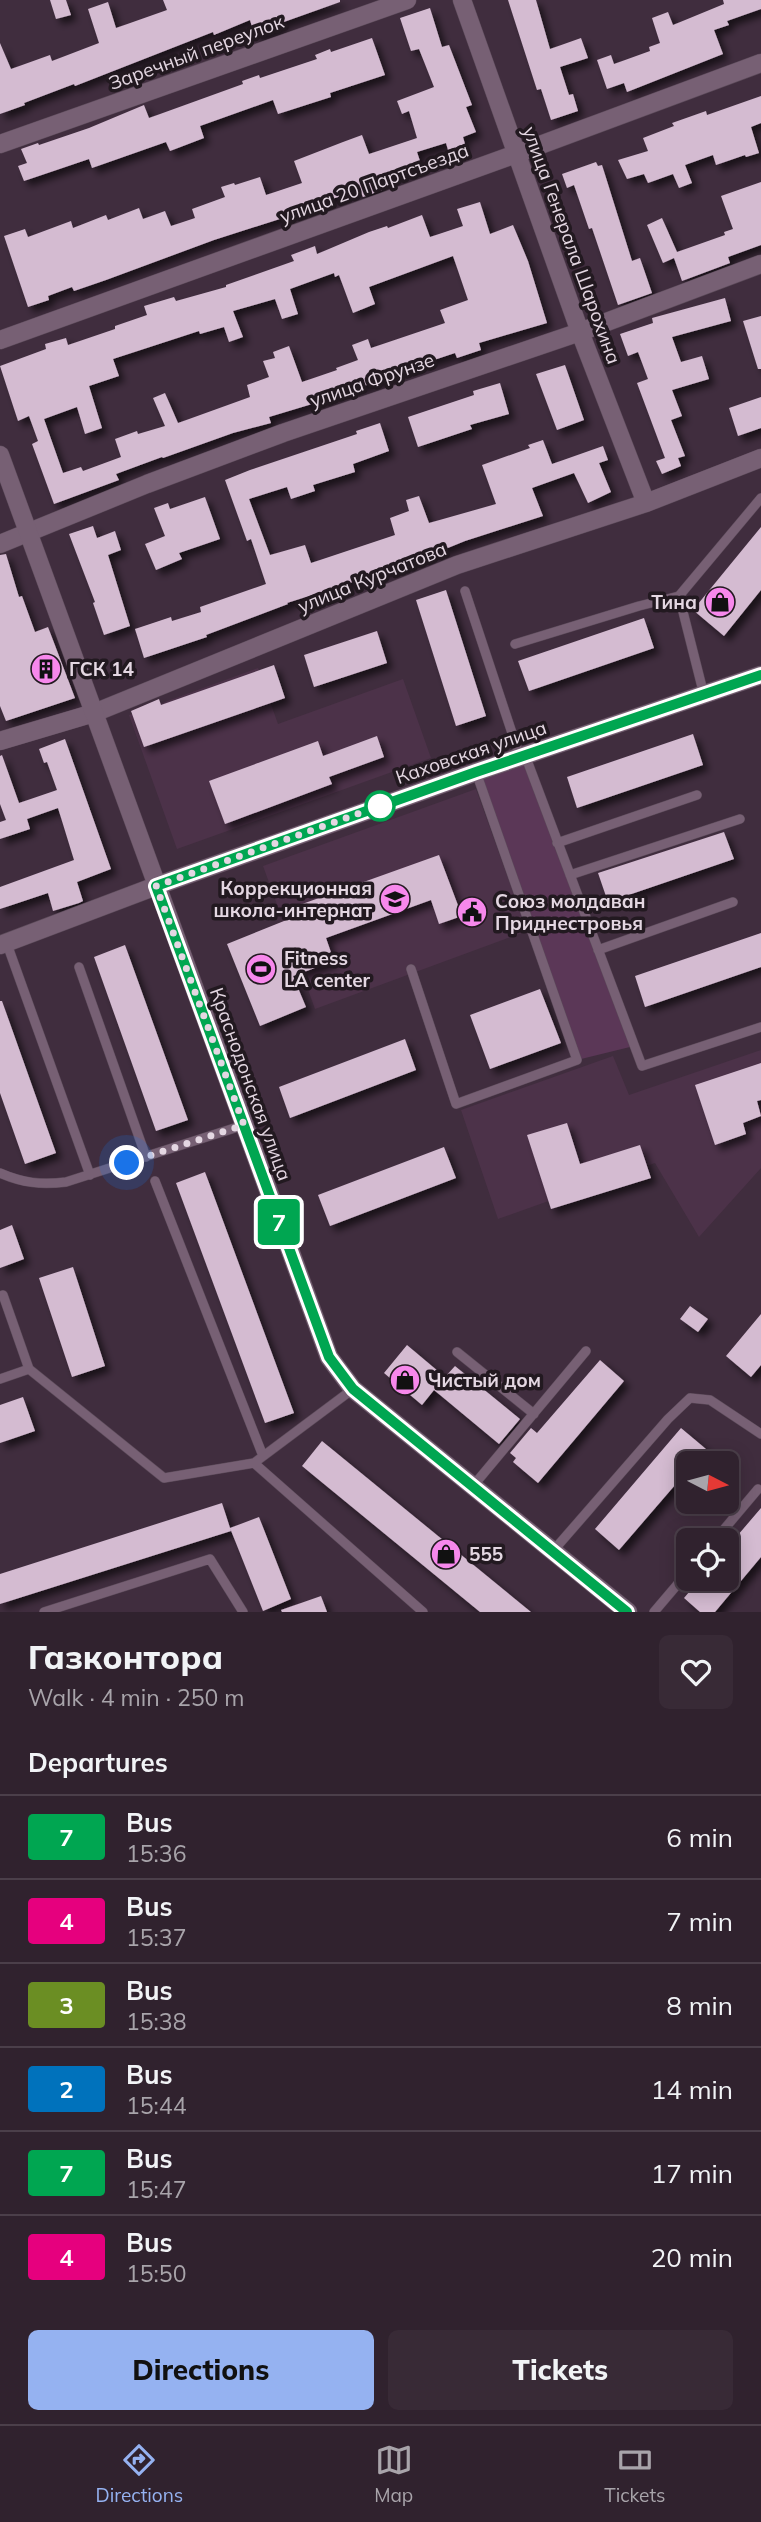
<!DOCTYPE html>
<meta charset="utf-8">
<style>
:root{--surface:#30222e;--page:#382a36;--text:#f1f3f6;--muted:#a8a4aa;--line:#4b3f4a;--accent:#95b2f1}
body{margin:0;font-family:Mulish,sans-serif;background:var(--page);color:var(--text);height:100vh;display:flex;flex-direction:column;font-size:26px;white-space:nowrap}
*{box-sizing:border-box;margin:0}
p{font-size:23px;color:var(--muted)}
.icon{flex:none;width:38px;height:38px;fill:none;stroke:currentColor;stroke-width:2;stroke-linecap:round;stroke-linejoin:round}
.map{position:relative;height:1612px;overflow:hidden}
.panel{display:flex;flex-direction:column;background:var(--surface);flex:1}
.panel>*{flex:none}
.badge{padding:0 14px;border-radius:5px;font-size:24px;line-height:46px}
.needle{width:46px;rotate:96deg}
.buttons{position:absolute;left:676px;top:1451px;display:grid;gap:14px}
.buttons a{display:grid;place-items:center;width:63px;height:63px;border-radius:10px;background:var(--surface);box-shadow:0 4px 18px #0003,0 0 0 2px var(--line);font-size:35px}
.you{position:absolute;width:35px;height:35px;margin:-18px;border:5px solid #fff;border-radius:50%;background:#1a73e8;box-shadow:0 0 0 10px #1a73e833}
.map>.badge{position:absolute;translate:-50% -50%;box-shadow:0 0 0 4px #fff}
h2{padding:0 28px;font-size:26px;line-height:63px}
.round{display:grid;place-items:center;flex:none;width:74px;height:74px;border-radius:10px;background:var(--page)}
.overview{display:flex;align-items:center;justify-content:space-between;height:119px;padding:0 28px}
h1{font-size:33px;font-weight:800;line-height:52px}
.cta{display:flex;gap:14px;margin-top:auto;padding:14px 28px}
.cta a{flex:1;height:80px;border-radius:10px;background:var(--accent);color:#111;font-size:28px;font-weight:800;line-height:80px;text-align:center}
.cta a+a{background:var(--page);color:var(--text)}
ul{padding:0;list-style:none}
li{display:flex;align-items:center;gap:21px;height:84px;padding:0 28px;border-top:2px solid var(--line)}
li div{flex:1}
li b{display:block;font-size:26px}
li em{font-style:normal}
li .badge{min-width:77px;font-weight:700;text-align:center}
.menu{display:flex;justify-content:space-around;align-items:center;height:98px;border-top:2px solid var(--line);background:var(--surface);font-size:19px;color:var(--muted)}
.menu a{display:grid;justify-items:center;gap:4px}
.menu .selected{color:var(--accent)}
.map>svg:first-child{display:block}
.built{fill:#4c3249}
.green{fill:#5b3757}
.building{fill:#d4bbd1;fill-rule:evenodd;filter:url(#shadow)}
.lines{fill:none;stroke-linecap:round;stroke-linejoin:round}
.lane-casing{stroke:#5c4b5a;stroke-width:10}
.street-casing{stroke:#5c4b5a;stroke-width:19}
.secondary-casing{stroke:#5c4b5a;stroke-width:19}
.lane{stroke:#776074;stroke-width:9}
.street{stroke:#776074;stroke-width:18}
.secondary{stroke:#776074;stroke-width:18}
.line-casing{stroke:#fff;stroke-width:16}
.line{stroke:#00a651;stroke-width:10}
.walk{stroke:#e4d7e2;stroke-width:7;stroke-dasharray:0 12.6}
.stop-dot{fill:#fff;stroke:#00a651;stroke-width:3.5}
.labels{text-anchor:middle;stroke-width:7;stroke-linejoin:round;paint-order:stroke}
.street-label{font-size:19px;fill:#e4d7e2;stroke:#221920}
.poi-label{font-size:19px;font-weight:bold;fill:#e4d7e2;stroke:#221920;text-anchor:start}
</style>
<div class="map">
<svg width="761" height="1612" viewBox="0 0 761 1612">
<defs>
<filter id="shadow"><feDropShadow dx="5.5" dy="5.5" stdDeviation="3.5" flood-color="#0009"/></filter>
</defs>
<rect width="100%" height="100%" fill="#402d3e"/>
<path class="built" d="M258 668 278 724 403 679 431 758 177 849 129 715Z
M476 789 527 931 315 1009 263 866Z
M761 1050V1168L699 1237 655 1163 498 1219 461 1110 613 1056 629 1095Z"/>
<path class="green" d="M525 755 634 1046 577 1060 476 772Z"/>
<path class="building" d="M50 0H66L71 15 56 19Z
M163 0H340V2L281 23 282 28 255 37 250 20 214 35 213 32 75 86 74 84 24 103 25 105 0 114V43L11 69 50 55 52 61 99 43 88 9 108 2 116 28 167 10Z
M508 0H536L550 49 581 38 588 58 560 67 569 95 573 94 578 111 551 120 541 89 537 90Z
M723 0H761V9L727 21 729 25 714 30 723 54 627 92 624 83 607 89 597 60 611 55 614 64 650 51 649 47 660 43 652 18 668 12 673 25 724 4Z
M430 8 442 47 449 45 472 105 466 107 476 132 463 137 465 144 448 150 446 143 417 152 422 167 379 182 382 190 363 197 360 190 307 207 308 210 214 240 106 280 74 291 72 287 48 296 49 300 28 307 4 236 25 229 28 237 71 221 73 228 106 215 108 220 139 208 143 219 165 211 171 226 195 218 192 209 225 197 221 187 234 183 235 185 260 177 266 195 302 183 294 161 343 142 362 135 369 154 417 138 409 111 402 114 397 101 434 87 419 49 411 51 400 18Z
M372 38 385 75 330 93 331 97 278 114 273 100 200 126 204 138 170 151 166 142 92 168 89 159 24 181 18 166 27 163 21 149 38 143 39 145 89 128 144 105 149 118 243 84 242 81 259 75 260 78 317 59 315 55 330 49 331 52Z
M761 96V123L751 127 759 153 746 157 745 155 716 165 713 155 685 165 692 183 679 188 673 174 648 183 644 174 627 179 618 160 648 151 643 138 674 126 672 123 706 111 707 115Z
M596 162 598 166 602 165 632 261 640 258 652 293 618 305 592 228 589 229 574 185 567 188 562 174Z
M761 182V245L728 257 730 263 682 281 674 258 663 263 647 225 662 218 677 252 725 235 724 232 733 229 721 196Z
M480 202 490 234 513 225 528 261 547 323 479 343 481 350 457 358 455 353 395 373 396 376 331 396 332 398 269 417 271 423 233 433 163 458 162 457 116 474 119 480 54 504 32 444 38 441 29 416 18 421 0 366 46 349 45 344 66 338 68 345 115 329V326L147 315 144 306 174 297 176 301 226 287V285L294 261 291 255 315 246 317 254 369 232 387 226 388 228 422 215 430 237 463 226 457 209ZM453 256 468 300 440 310 445 323 371 348 368 339 352 345 358 360 336 368 337 370 302 382 289 346 273 352 275 358 263 361 269 377 247 385 250 397 178 423 165 393 153 398 165 426 138 434 137 431 115 439 121 457 83 471 81 467 63 473 44 419 77 407 85 434 102 428 89 386 119 376 113 359 199 331 200 334 224 327 229 342 243 337 233 311 275 299 282 319 298 314 290 289 334 273 335 277 339 275 353 313 375 304 369 287Z
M725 298 731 321 672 337 681 362 702 356 709 379 672 390 682 416 671 420 685 456 678 458 681 466 662 474 656 461 665 458 637 383 648 379 638 352 628 356 620 334 653 323 652 318Z
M761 316V369H758L743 321Z
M565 365 584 420 557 430 536 374Z
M500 383 509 414 470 425 472 429 418 447 408 417 474 395 473 391Z
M761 397V428L738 436 729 408Z
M380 423 389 451 353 464 355 472 313 485 315 491 291 499 287 487 249 499 270 555 305 545 311 563 395 535 390 518 409 511 406 500 419 496 429 523 496 504 482 465 530 448 528 445 543 440 552 464 603 446 608 460 599 463 611 492 588 503 574 473 532 488 543 516 465 541 406 565 287 603 288 604 206 635 207 637 144 658 135 629 171 617 172 621 201 612 200 607 266 584 251 539 247 541 225 480 250 470 357 434 356 431Z
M205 497 220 539 179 553 182 559 156 570 145 544 165 536 154 508 168 503 170 509Z
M93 526 97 538 115 531 121 550 108 555 130 626 104 635 93 603 95 602 69 534Z
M761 527V590L724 636 693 610Z
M6 554 19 597 22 596 35 632 48 627 75 698 6 721 0 706V555Z
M446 590 486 716 456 726 416 600Z
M644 618 654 648 529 691 518 661Z
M377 631 387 663 314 687 304 655Z
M274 665 285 698 144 747 131 711 159 699 161 705Z
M693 734 703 765 577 808 567 777Z
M377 736 384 757 329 777 332 784 225 824 209 781 318 741 323 756Z
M65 739 111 869 77 882 83 901 79 903 53 911 48 893 0 909V887L74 860 58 808 27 819 30 829 0 839V822L6 820 0 804V756L2 755 19 803 57 790 47 762 44 763 39 749Z
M724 832 734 859 608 902 598 873Z
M439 855 462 916 439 924 431 900 326 938 334 961 293 976 306 1007 260 1026 227 944 294 917 291 908Z
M761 933V967L645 1007 635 976Z
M125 945 188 1120 156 1131 94 957Z
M540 989 561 1043 490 1069 470 1015Z
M0 1001H2L56 1153 25 1164 0 1093Z
M405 1039 416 1070 290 1118 279 1087Z
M761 1063V1100L757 1101 761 1116 743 1123 746 1134 715 1145 695 1085Z
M567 1123 580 1164 640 1145 651 1178 551 1209 527 1135Z
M444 1147 456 1178 330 1226 318 1195Z
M205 1172 294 1413 265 1423 176 1183Z
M12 1225 24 1259 0 1268V1230Z
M73 1267 105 1366 72 1377 39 1278Z
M690 1306 708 1319 698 1332 680 1319Z
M761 1314V1365L751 1377 726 1356Z
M407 1345 445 1377 455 1366 520 1419 499 1444 434 1390 422 1405 384 1373Z
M600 1360 624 1381 538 1483 513 1462 516 1458 510 1453 531 1428 537 1433Z
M23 1397 35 1431 0 1443V1405Z
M681 1428 706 1449 693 1463H688V1470L619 1550 595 1529Z
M322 1441 531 1612H480L302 1466Z
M222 1503 231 1531 0 1604V1574Z
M761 1508V1557L715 1612H700L684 1598 701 1578H726V1549Z
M259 1517 291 1599 263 1611 230 1528Z
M321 1596 327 1612H282L281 1610Z"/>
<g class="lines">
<g class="lane-casing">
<path id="lane" d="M465 591 520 757
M515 644 639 606 679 596
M704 695 679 596 761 498
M525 755 642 1066 761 1027
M557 843 697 795
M570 875 740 819
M7 944 90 1175
M598 950 733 902
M79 967 146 1157
M411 969 456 1104 577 1060 476 772
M0 1173C23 1183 41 1185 66 1182L244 1125
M155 1181 263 1456
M0 1296 3 1295 29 1369 164 1478 254 1463 353 1389
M457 1352 534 1414
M0 1379 29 1369
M254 1463 423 1612
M473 1486 586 1351
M715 1540 758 1489
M553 1551 668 1419 690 1398 710 1400 761 1434
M44 1612 210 1559 243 1612
M654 1612 688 1572"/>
</g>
<g class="street-casing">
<path id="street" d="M462 0 580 332 646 503
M0 144 407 0
M0 340 516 154 761 63
M0 544 147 484 283 433 580 332 761 264
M0 741 94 713 457 565 646 503 761 458"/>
</g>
<g class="secondary-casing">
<path id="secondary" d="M0 455 329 1357 353 1389 628 1612
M0 945 156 886 476 772 761 675"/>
</g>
<use href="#lane" class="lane"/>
<use href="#street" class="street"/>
<use href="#secondary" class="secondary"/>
</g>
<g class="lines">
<g class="line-casing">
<path id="line" d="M627 1612 353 1389 329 1357 156 886 476 772 761 675"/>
</g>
<use href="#line" class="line"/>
<path class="walk" d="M127 1163 244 1125 156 886 380 806"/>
</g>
<defs>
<g id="shop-disc" transform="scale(1.575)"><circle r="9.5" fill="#f788ec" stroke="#221920"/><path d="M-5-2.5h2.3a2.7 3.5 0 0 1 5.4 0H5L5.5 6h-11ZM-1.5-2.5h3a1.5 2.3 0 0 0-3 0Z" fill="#111"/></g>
<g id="building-disc" transform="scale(1.575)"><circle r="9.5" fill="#f788ec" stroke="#221920"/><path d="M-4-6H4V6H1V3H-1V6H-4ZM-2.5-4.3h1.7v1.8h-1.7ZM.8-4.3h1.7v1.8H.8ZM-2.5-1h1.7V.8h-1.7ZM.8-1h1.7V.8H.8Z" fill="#111"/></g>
<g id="school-disc" transform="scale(1.575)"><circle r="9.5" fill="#f788ec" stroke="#221920"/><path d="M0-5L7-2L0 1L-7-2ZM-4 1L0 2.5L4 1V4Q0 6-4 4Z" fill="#111"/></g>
<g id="civic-disc" transform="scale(1.575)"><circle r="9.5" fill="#f788ec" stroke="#221920"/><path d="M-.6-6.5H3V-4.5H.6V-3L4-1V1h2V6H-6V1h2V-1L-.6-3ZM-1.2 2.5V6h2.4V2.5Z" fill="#111"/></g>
<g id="stadium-disc" transform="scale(1.575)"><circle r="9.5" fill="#f788ec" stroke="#221920"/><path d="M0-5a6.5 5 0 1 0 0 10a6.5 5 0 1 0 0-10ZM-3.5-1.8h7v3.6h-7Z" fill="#111"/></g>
</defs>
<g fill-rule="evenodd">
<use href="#shop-disc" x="720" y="602"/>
<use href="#building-disc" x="46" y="669"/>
<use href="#school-disc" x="395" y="899"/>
<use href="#civic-disc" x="472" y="912"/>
<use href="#stadium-disc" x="261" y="969"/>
<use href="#shop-disc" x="405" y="1380"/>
<use href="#shop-disc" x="446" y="1554"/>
</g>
<circle class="stop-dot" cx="380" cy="806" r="14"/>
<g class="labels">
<g class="street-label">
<text transform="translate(196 52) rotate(-20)" y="7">Заречный переулок</text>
<text transform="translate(374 183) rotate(-20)" y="7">улица 20 Партсъезда</text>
<text transform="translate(572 245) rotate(70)" y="7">улица Генерала Шарохина</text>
<text transform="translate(372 380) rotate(-19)" y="7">улица Фрунзе</text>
<text transform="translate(372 577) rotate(-22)" y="7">улица Курчатова</text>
<text transform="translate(471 752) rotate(-19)" y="7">Каховская улица</text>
<text transform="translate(251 1084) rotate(70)" y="7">Краснодонская улица</text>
</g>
<g class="poi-label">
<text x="697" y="609" text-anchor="end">Тина</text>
<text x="69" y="676">ГСК 14</text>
<text x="372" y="895" text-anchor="end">Коррекционная<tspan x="372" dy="22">школа-интернат</tspan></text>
<text x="495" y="908">Союз молдаван<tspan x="495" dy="22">Приднестровья</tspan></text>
<text x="284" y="965">Fitness<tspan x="284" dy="22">LA center</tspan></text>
<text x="428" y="1387">Чистый дом</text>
<text x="469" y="1561">555</text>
</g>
</g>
</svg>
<div class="buttons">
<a><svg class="needle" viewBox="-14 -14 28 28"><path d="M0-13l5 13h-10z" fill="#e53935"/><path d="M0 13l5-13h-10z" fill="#a8a4aa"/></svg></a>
<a><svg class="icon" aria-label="locate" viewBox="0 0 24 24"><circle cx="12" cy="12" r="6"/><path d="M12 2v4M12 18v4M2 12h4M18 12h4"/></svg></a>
</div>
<div class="you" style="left:127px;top:1163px"></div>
<b class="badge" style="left:279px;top:1222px;background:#00a651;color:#fff">7</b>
</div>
<section class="panel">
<div class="overview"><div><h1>Газконтора</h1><p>Walk · 4 min · 250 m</p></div><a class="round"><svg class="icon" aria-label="heart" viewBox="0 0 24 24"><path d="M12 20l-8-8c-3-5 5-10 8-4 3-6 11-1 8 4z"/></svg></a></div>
<h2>Departures</h2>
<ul>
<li><span class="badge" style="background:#00a651;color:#fff">7</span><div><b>Bus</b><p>15:36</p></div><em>6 min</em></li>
<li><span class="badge" style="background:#e6007e;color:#fff">4</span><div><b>Bus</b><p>15:37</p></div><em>7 min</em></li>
<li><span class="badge" style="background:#6b8e23;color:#fff">3</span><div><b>Bus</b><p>15:38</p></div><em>8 min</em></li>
<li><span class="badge" style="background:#0072bc;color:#fff">2</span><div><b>Bus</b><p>15:44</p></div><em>14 min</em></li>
<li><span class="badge" style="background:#00a651;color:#fff">7</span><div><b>Bus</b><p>15:47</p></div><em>17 min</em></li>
<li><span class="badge" style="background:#e6007e;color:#fff">4</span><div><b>Bus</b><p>15:50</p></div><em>20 min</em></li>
</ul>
<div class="cta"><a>Directions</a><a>Tickets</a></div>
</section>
<nav class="menu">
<a class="selected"><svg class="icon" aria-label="directions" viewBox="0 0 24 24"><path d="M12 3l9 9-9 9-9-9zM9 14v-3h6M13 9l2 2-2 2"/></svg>Directions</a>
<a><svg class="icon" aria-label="map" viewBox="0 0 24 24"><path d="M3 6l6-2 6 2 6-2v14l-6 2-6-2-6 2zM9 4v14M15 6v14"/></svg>Map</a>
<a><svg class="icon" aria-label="tickets" viewBox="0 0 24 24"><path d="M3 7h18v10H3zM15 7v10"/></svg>Tickets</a>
</nav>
